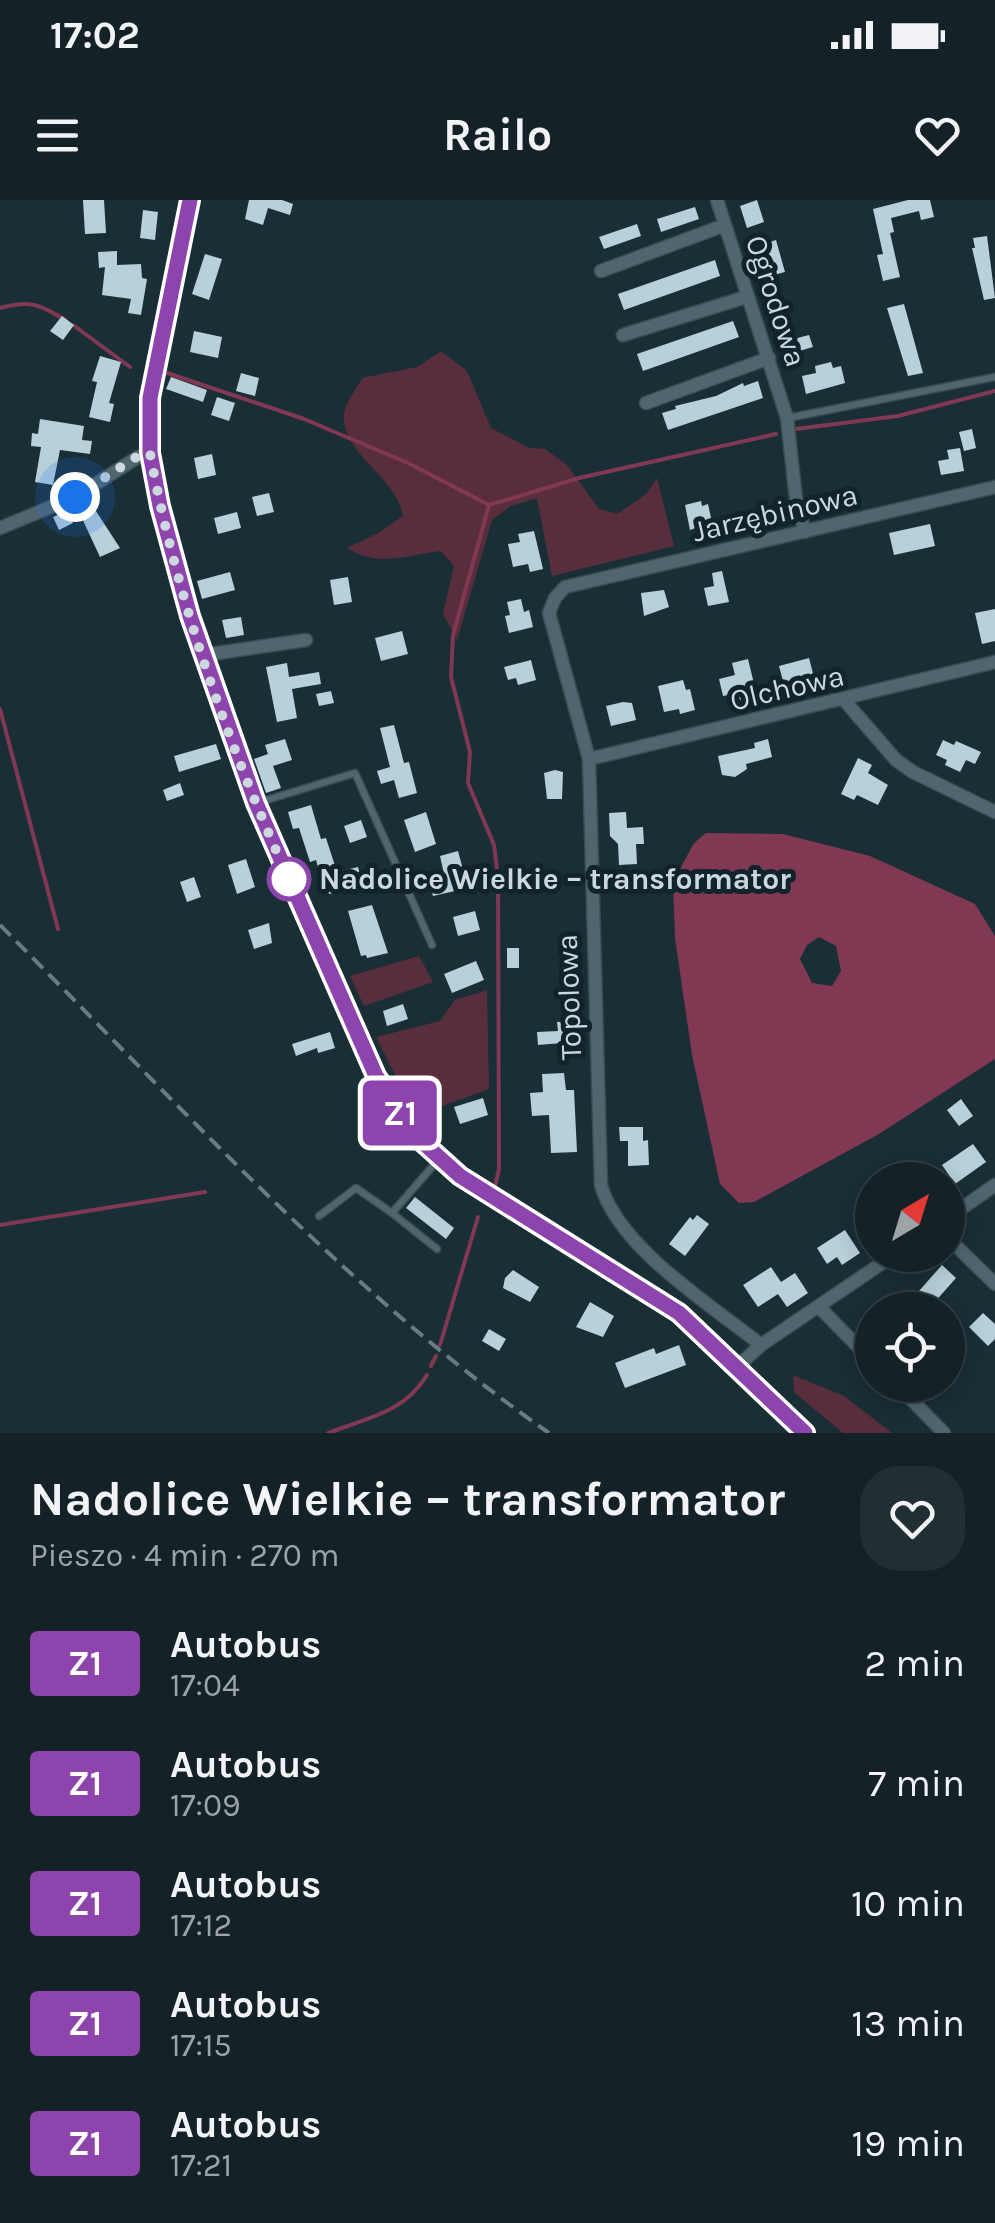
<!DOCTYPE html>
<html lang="pl">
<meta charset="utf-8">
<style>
:root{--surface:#142228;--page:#212f34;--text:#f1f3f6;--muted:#9da4a8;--line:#333f45}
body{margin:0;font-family:Karla,sans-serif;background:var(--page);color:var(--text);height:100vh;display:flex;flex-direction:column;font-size:38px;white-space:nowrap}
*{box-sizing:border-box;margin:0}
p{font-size:32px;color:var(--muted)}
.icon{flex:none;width:55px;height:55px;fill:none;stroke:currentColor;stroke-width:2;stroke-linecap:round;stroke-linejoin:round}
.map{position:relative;height:1233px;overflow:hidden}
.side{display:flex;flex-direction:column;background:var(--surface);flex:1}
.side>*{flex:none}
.badge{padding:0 20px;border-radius:8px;font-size:35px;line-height:65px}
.needle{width:65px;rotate:38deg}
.tools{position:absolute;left:855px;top:962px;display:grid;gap:20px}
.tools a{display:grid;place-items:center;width:110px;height:110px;border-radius:50%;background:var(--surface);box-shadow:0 5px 25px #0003,0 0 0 2px var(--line);font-size:50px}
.you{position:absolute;width:50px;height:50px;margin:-25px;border:8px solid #fff;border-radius:50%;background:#1a73e8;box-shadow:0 0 0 15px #1a73e833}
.map>.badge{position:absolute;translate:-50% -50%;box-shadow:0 0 0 5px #fff}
.round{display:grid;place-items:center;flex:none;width:105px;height:105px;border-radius:40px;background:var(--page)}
.headline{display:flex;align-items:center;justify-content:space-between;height:170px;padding:0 30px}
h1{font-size:48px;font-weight:700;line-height:75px}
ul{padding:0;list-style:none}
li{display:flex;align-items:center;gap:30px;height:120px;padding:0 30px}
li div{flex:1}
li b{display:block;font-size:38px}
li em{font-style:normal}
li .badge{min-width:110px;font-weight:700;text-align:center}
.status{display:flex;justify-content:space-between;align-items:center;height:70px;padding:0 50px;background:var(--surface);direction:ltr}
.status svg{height:28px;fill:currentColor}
header{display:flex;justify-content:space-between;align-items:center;height:130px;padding:0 30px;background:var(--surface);font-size:45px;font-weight:700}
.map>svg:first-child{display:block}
.green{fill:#582e3c}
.water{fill:#813853;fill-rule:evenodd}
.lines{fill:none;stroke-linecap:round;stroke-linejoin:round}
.stream{stroke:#813853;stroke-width:4}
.building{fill:#b8d0da}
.service-casing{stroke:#3c4c53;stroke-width:9}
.minor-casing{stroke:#3c4c53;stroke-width:15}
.tertiary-casing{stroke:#3c4c53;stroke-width:20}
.service{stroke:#50666f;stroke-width:6}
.minor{stroke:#50666f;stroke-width:12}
.tertiary{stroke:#50666f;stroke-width:18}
.rail{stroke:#6a7b81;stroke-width:4;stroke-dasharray:15 8;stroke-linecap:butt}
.line-casing{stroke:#fff;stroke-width:22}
.line{stroke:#8e44ad;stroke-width:15}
.walk{stroke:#ccd8dd;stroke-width:10;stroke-dasharray:0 18}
.stop-dot{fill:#fff;stroke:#8e44ad;stroke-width:5}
.labels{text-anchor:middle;stroke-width:10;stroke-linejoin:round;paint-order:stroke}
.street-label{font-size:30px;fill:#ccd8dd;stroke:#11242c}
.stop-label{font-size:30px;font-weight:bold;fill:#ccd8dd;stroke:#11242c;text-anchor:start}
</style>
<div class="status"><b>17:02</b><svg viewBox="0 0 49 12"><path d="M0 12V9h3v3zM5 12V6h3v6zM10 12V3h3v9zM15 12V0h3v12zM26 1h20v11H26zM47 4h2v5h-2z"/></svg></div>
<header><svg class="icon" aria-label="menu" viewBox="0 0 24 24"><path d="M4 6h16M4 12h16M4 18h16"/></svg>Railo<svg class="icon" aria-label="heart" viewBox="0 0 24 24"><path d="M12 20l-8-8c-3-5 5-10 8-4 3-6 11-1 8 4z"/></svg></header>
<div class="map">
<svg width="995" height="1233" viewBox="0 0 995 1233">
<rect width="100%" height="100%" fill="#1a2e36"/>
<path class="green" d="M441 151 467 171 491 228 530 248 545 249 567 265 599 309 617 314 646 294 657 278 674 346 552 376 537 298 511 306 492 320 457 440 443 414 454 366 441 351C407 355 378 368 347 348L378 333 403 316C396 274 341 255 344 214 345 203 357 188 362 178L417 167Z
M419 756 433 782 364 806 350 776Z
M487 790 489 889 423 913 397 879 376 837 440 821 455 800Z
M793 1175 844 1196 892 1233H843L794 1192Z"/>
<path class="water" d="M706 633 783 634 870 656 975 704 995 736V859L879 934 754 1002 739 1003 720 984 692 855 675 738 673 682 694 643ZM819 737 836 746 841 771 832 786 812 783 800 759 807 745Z"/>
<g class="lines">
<path class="stream" d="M0 108C29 100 40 104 65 120
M73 125 130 167
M167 173 304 219 408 263 489 305
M796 229 898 216 995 191
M0 509 58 729
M495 986 499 969 498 678 494 645 468 583 470 552 451 477 453 435 489 305 579 278 776 234
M0 1025 205 992
M440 1145 478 1017
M431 1166 436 1156
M328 1233C368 1218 405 1212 427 1175"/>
</g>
<path class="building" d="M83 0H104L106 33 85 34Z
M249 0H282L293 4 290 15 268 8 263 25 245 19Z
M757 0 764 22 747 28 740 6Z
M908 0H930L934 17 921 20 919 11 891 18 894 32 890 33 900 77 883 81 877 55 883 54 873 9Z
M695 7 699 19 661 32 657 19Z
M143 10 158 12 155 40 140 38Z
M637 24 641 36 604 49 599 37Z
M987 36 995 98 984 100 972 48H975L973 38Z
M776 40 785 72 770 76 760 45Z
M117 51V65L141 64 142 78 147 79 141 115 128 113 131 99 102 95 105 67 99 68 98 52Z
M205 54 222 59 209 100 192 94Z
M715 60 720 76 624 110 618 94Z
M904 104 923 173 908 176 887 108Z
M62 116 74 125 63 140 50 131Z
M733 121 739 137 643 171 637 154Z
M194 131 222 137 218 158 190 152Z
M809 135 813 147 789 154 786 141Z
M100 156 121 162 109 203 114 204 110 222 89 217 97 182 92 181Z
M831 162 833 168 841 166 845 183 806 194 802 176 816 173 815 166Z
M241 173 259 178 255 196 236 191Z
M171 177 207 190 203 202 166 189Z
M758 181 763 198 668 230 662 213 676 209 675 206 716 196 743 183 744 186Z
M217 197 235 203 229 221 211 215Z
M40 219 84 226 82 240 92 241 90 254 60 250 53 285 35 282 41 247 31 246 32 233 38 234Z
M972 229 976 248 964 251 959 232Z
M960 248 964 271 941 275 938 261 949 259 947 250Z
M212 254 216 275 198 279 194 258Z
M269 293 274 312 257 316 252 297Z
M701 301 702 306 708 304 712 322 690 330 685 305Z
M94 308 120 348 100 357 80 314Z
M67 311 73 323 59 330 53 317Z
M237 312 241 328 218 334 214 318Z
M930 324 935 346 894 355 889 333Z
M534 331 543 369 530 372 528 364 513 367 508 344 520 342 518 334Z
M722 371 729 402 708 406 704 388 714 386 712 373Z
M230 372 235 390 202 399 197 381Z
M348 377 352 402 334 405 330 380Z
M664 390 669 407 644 416 641 393Z
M521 399 524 412 529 410 533 427 509 433 505 416 510 415 507 402Z
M995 409V441L982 444 975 413Z
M241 417 244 435 226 438 222 420Z
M402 431 408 454 381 461 375 438Z
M809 458 815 481 786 492 779 466Z
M748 459 757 496 740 500 738 493 723 496 719 479 735 475 732 463Z
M531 460 536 480 518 485 516 478 508 480 504 467Z
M287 463 289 477 319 472 321 484 292 489 297 518 277 522 266 467Z
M683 480 686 490 690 489 695 510 680 514 679 509 664 512 658 486Z
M331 491 334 503 319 506 316 494Z
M623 502 632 503 636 520 611 526 606 506Z
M394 525 404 563 409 562 417 593 399 598 394 580 381 584 377 571 390 567 380 528Z
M285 539 292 560 273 566 281 588 266 593 254 559 268 554 265 545Z
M768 539 772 557 746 564 747 569 735 577 722 575 718 556 755 548 754 543Z
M943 540 954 545 956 541 981 552 975 564 966 560 960 572 945 565 947 560 936 555Z
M216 544 221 559 179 572 174 556Z
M858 558 872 565 868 573 888 585 878 605 857 595 854 600 841 594Z
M555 570 563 572 562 599H547L544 573Z
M180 583 184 595 167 601 163 590Z
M311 605 321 639 326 638 337 672 358 667 363 686 329 694 327 687 324 688 316 660 310 662 299 628 293 629 288 612Z
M426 612 436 644 415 652 404 620Z
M626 612 627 628 643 627 644 644H636L637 664 619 665 618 644 610 636 609 613Z
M361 620 367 637 350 643 344 626Z
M458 651 468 688 433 696 428 678 444 674 440 656Z
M246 659 255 687 237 694 228 665Z
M194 677 201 697 187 702 180 682Z
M372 705 388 753 367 758 366 755 361 756 348 711Z
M475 711 480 730 458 736 453 717Z
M269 723 272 743 254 749 248 730Z
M507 748H519V768H507Z
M476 761 484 780 452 793 444 774Z
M403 804 408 819 387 826 383 811Z
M572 821 574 842 538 845 537 832 558 831 557 822Z
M330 832 335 848 318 853 317 848 296 856 292 844Z
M564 873 566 890H574L577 952 551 953 549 915 532 916 530 893 543 892 542 874Z
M483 898 488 915 460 924 454 907Z
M961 899 973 916 959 926 947 910Z
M619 927H643V941L648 940 649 965 628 966V941H620Z
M973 944 986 962 955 984 942 965Z
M415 997 454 1028 446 1039 406 1008Z
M697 1015 709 1024 685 1056 669 1044 690 1017 693 1020Z
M845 1030 860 1053 842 1065 837 1057 827 1064 817 1048Z
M942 1065 956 1078 933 1104 919 1091Z
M771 1067 781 1082 795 1073 808 1093 787 1107 778 1094 758 1107 743 1085Z
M513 1070 539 1087 530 1102 503 1088 505 1078Z
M590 1102 614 1116 603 1137 576 1127Z
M983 1113 995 1124V1139L988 1146 969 1127Z
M489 1129 506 1139 499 1151 482 1141Z
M679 1145 686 1165 625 1188 615 1163 654 1148 656 1154Z"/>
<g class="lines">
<g class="service-casing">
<path id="service" d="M788 218 995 177
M257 603 355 573 432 745
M392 1013 437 1049
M319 1016 356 988 392 1013 439 959"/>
</g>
<g class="minor-casing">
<path id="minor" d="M717 0 787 218 796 299 805 332
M601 71 725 25
M623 135 746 97
M646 203 769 158
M0 328 75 297 138 257 150 253
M204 455 306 440
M844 500 896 560 913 572 995 612
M589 559 995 462
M948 1018 995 985
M948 1038 995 1084
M819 1107 872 1161
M761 1145C711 1105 618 1047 601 985L589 559 549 413 555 398 565 387 995 287
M737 1167 761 1145 894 1055
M897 1185 944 1233"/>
</g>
<g class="tertiary-casing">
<path id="tertiary" d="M190 0 150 198V253L160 306 190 416 256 603 376 876 420 940 460 977 679 1113 805 1233"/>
</g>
<use href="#service" class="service"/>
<use href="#minor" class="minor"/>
<use href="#tertiary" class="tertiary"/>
<path class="rail" d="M0 725C177 902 343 1089 549 1233"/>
</g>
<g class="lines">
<g class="line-casing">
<path id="line" d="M190 0 150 198V253L160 306 190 416 256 603 376 876 420 940 460 976 679 1113 805 1233"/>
</g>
<use href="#line" class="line"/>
<path class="walk" d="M75 297 138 256 150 253C177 401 229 547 291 684L289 679"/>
</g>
<circle class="stop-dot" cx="289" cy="679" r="20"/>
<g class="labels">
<g class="street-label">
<text transform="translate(776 101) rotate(72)" y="10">Ogrodowa</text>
<text transform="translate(775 313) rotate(-13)" y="10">Jarzębinowa</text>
<text transform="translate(787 488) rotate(-13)" y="10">Olchowa</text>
<text transform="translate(569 797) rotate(-92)" y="10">Topolowa</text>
</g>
<g class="stop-label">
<text x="319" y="689">Nadolice Wielkie – transformator</text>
</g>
</g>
</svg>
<div class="tools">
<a><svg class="needle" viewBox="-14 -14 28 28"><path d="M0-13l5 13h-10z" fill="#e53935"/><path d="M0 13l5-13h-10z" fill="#9da4a8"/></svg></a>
<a><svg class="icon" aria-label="locate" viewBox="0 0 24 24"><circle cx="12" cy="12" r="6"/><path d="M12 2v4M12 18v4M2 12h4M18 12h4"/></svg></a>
</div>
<div class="you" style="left:75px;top:297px"></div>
<b class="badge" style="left:400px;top:913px;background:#8e44ad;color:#fff">Z1</b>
</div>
<section class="side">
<div class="headline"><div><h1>Nadolice Wielkie – transformator</h1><p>Pieszo · 4 min · 270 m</p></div><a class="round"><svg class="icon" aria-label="heart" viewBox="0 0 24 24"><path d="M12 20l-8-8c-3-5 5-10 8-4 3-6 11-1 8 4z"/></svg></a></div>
<ul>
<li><span class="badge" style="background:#8e44ad;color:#fff">Z1</span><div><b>Autobus</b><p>17:04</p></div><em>2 min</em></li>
<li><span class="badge" style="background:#8e44ad;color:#fff">Z1</span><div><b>Autobus</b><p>17:09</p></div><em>7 min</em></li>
<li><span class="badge" style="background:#8e44ad;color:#fff">Z1</span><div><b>Autobus</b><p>17:12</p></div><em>10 min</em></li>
<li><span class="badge" style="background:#8e44ad;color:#fff">Z1</span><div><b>Autobus</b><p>17:15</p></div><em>13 min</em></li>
<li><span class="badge" style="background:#8e44ad;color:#fff">Z1</span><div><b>Autobus</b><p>17:21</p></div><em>19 min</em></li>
</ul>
</section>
